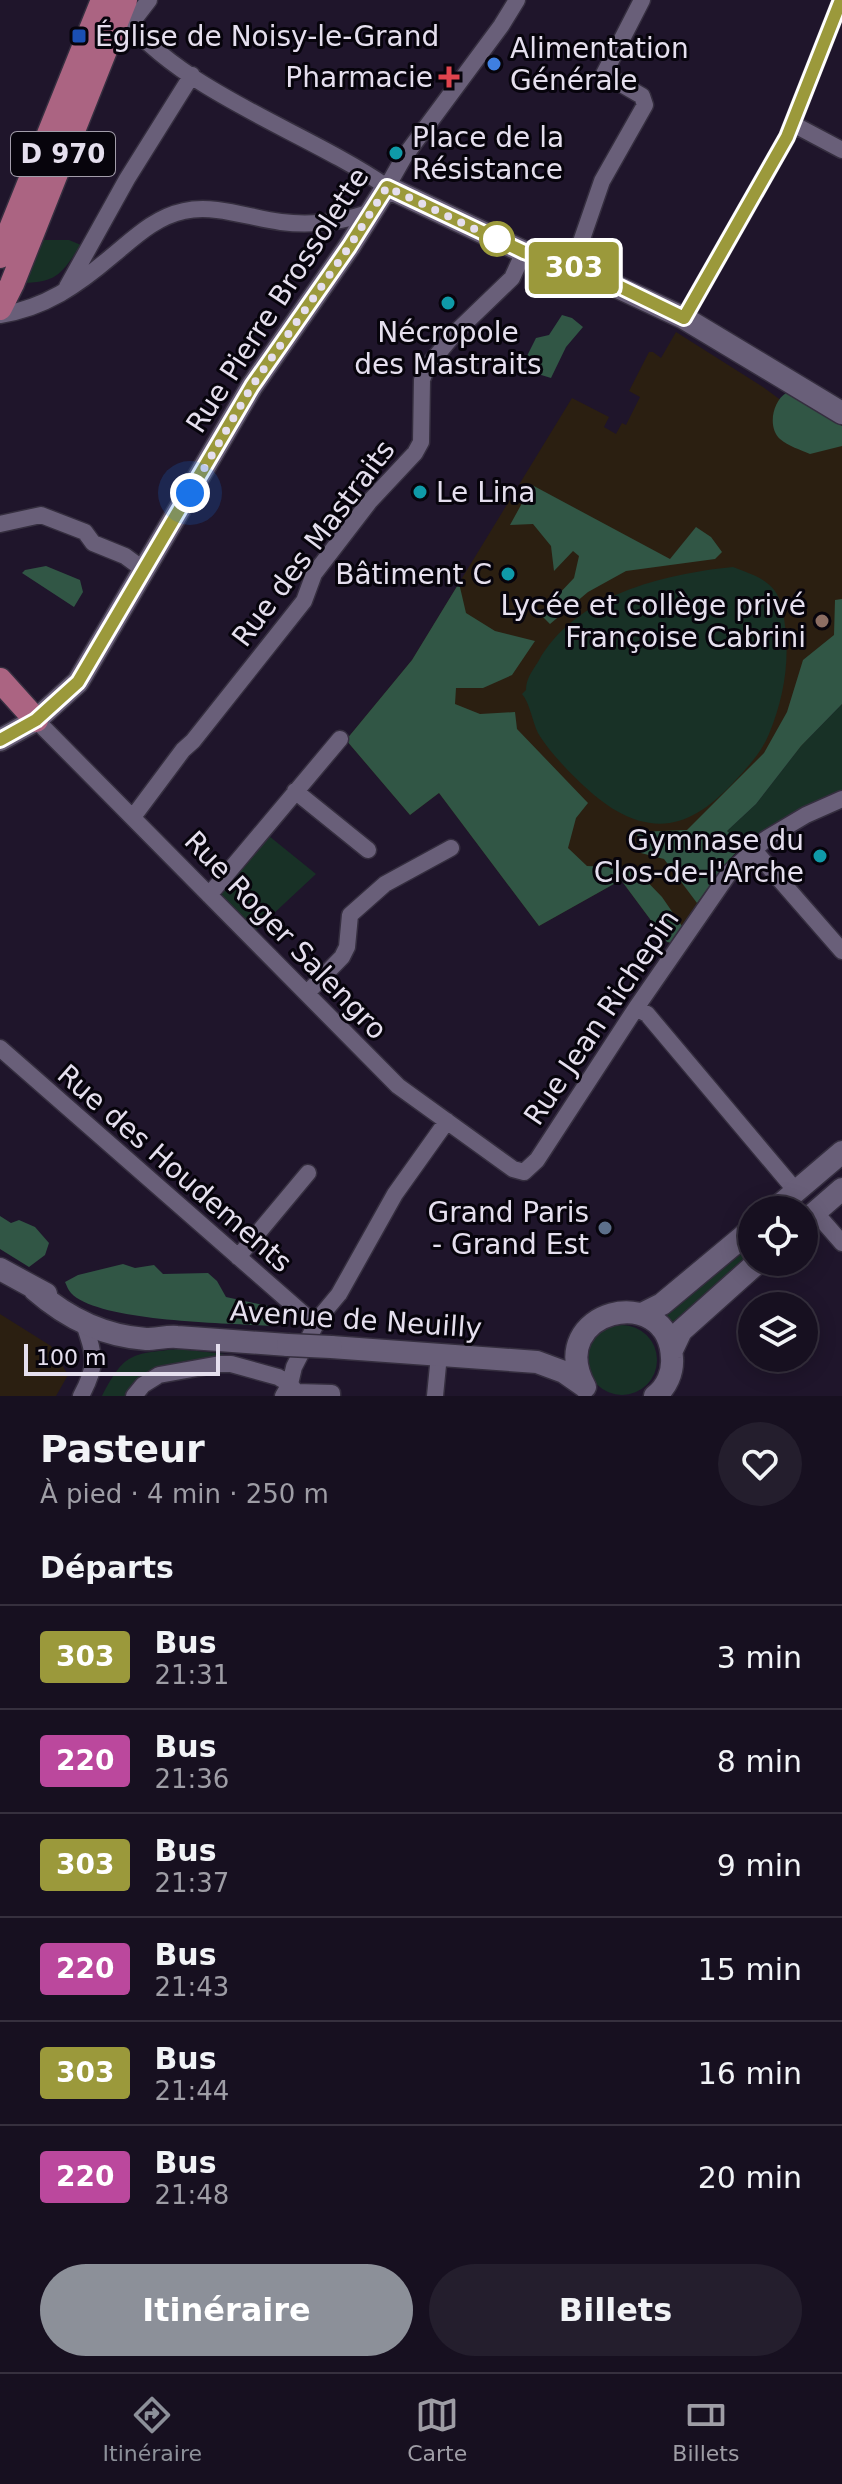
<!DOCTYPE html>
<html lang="fr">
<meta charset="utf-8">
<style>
:root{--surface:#171020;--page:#241e2d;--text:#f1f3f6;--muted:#9e9da5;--line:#36303e;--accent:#8c9099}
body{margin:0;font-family:"DejaVu Sans",sans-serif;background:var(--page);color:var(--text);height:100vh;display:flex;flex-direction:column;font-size:30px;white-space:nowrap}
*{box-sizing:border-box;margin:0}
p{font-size:26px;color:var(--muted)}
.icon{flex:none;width:44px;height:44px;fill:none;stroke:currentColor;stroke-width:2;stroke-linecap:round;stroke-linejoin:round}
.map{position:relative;height:1396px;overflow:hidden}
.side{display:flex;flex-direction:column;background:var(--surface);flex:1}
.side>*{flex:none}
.badge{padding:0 16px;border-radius:6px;font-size:28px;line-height:52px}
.tools{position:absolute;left:738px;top:1196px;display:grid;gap:16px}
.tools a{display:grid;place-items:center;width:80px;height:80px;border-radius:50%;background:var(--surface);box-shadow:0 4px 20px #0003,0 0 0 2px var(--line);font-size:40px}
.scale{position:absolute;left:24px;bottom:20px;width:196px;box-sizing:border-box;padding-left:8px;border:4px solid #e5dfee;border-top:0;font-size:22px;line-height:28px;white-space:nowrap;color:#e5dfee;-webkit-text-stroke:6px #07040c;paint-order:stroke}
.you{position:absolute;width:40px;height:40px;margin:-20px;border:6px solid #fff;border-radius:50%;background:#1a73e8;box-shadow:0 0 0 12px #1a73e833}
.map>.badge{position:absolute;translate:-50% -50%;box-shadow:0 0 0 4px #fff}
h2{padding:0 40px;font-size:30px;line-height:72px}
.round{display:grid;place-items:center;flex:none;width:84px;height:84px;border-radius:42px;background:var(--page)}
.summary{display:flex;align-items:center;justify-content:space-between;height:136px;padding:0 40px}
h1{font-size:38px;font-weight:800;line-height:60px}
.button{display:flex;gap:16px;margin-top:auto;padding:16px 40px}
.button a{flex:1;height:92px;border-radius:48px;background:var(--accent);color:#fff;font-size:32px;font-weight:800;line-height:92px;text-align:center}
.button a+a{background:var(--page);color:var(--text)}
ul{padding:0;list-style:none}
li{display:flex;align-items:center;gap:24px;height:104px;padding:0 40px;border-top:2px solid var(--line)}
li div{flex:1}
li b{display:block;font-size:30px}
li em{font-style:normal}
li .badge{min-width:88px;font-weight:700;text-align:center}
.menu{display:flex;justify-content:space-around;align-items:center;height:112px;border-top:2px solid var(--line);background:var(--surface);font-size:22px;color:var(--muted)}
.menu a{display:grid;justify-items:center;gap:4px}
.menu .on{color:var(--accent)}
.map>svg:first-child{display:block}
.education{fill:#2b1f11}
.green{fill:#183126}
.forest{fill:#315645}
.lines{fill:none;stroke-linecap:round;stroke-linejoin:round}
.street-casing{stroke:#352e3f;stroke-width:19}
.secondary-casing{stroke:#352e3f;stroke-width:25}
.primary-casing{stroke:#352e3f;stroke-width:27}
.street{stroke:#695f79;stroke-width:16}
.secondary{stroke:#695f79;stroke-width:22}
.primary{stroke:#ab6482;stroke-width:24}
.secondary-bridge-casing{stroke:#352e3f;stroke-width:25;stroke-linecap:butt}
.secondary-bridge{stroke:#695f79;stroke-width:22}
.line-casing{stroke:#fff;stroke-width:18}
.line{stroke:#9b993b;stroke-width:12}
.walk{stroke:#e5dfee;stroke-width:8;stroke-dasharray:0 14.4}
.transit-dot{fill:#1a4fb4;stroke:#07040c;stroke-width:3}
.shop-dot{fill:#3f7fe0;stroke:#07040c;stroke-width:3}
.health-dot{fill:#e0444e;stroke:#07040c;stroke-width:3}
.culture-dot{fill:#0f9aa8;stroke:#07040c;stroke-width:3}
.stop-dot{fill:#fff;stroke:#9b993b;stroke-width:4}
.education-dot{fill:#8d6e63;stroke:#07040c;stroke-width:3}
.service-dot{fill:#5c6f8a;stroke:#07040c;stroke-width:3}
.labels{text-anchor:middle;stroke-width:6;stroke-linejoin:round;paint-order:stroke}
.shield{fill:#07040c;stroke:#a29daa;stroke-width:2}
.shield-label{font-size:26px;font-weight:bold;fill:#e5dfee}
.poi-label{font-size:28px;fill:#e5dfee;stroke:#07040c;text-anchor:end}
.street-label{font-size:28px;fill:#e5dfee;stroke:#07040c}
</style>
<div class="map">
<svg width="842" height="1396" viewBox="0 0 842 1396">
<rect width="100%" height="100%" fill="#1f152b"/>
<path class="education" d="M676 332 763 387 842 445V704L828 716 727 831 743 845 727 862 672 943 667 942 621 880 539 926 439 793 410 815 346 740 412 660 572 398 609 417 604 427 616 434 622 423 626 425 640 397 629 391 649 352H653L661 358Z
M0 1314 51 1346 68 1375 56 1396H0Z"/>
<path class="green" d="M38 240H69L81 245C62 272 59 282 24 283Z
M733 567C748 573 766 578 775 591 782 601 784 616 785 626 790 663 783 700 769 734 761 753 747 768 733 783 698 820 663 838 615 810 591 796 552 757 538 733 532 721 530 703 522 694L526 690C526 679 532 671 538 662 575 595 663 574 733 567Z
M842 704V794L743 845 727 831 756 804 801 746Z
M269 836 316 874 256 930 222 898V893Z
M752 1238V1257L672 1325 663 1314Z
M587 1360a35 35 0 1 1 70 0a35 35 0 1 1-70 0Z
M178 1349 225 1354 169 1366 126 1396H102C125 1352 131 1354 178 1349Z"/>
<path class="forest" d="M562 315 572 318 583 327 566 347 551 378 538 374 527 356 536 338 549 335Z
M786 393 796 394 842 426V446L810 454C801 450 788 446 780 439 767 427 773 401 786 393Z
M532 485 670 559 696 527 711 537 722 552 715 559 626 571 588 592 550 624 540 614 574 578 579 556 573 551 554 571 551 546 533 524 510 525Z
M46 566 80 580 83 592 74 607 22 573 25 570Z
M459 583 466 613 495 631 535 641 512 675 483 688H456L455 704 480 714 515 712 517 729 588 803 576 818 568 848 587 866 634 868 662 897 682 926 672 943 667 942 621 880 539 926 439 793 410 815 346 740 412 660Z
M842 599V704L801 746 756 804 727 831 743 845 727 862 697 903 664 859 641 853 637 832 687 830 764 753 787 712 803 660 834 635 835 600Z
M0 1216 11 1223 19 1220 35 1227 49 1243 45 1255 29 1267 0 1249Z
M123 1264 135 1268 154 1265 163 1274 208 1273 217 1281 226 1297 277 1308 271 1326C229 1323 98 1322 71 1293 68 1290 67 1286 65 1282L78 1275Z"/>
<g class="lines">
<g class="street-casing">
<path id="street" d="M116 8C180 93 301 128 387 187L404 157 501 26 517 0
M129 26 149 0
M793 124 842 150
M572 268 602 181 645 105 642 96 604 74 642 0
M67 287 127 179 192 75
M0 315C45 308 78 285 112 256 134 238 155 217 184 211 215 204 250 218 281 222 312 226 342 222 371 212
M684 318 787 137 841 0
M0 524 41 515 85 532 93 543 125 556 144 570
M36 720 398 1086 513 1169 524 1172 537 1160 636 1008 730 872 766 839 806 815 842 799
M295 791 368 850
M133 817 183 750 193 741 304 601 314 574 370 501 415 453 421 442 422 380 427 367 456 332 512 278 524 252
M753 849 842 951
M209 895 340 739
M307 993 342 957 347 947 350 915 385 884 451 848
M636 1008 647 1014 796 1191
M0 1048 316 1325
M815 1212 842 1243
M238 1257 308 1173
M81 1396C98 1364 95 1357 84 1324
M134 1396 143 1385 159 1375 220 1364H231L278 1377 290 1384 296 1392 332 1393V1396
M283 1396 290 1384 294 1367 319 1318 339 1294 395 1194 447 1121
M435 1396 439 1355"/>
</g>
<g class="secondary-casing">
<path id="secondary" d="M0 740 36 720 78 682 252 386 349 247 387 187 524 252 592 275 684 318 842 413
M774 1210 842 1152
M804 1222 842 1189
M0 1269 46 1294
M35 1290C67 1318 103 1336 146 1339 157 1339 167 1336 177 1337 214 1340 251 1342 288 1345
M642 1314 662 1304 752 1229
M331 1347 537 1362 564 1372 584 1386
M672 1350 681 1331 758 1262
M585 1387C543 1310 669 1280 672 1358 673 1372 667 1387 655 1396"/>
</g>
<g class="primary-casing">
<path id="primary" d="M0 256 103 0
M0 308 12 284 125 0
M0 680 36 720"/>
</g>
<use href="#street" class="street"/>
<use href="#secondary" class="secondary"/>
<use href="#primary" class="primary"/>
<g class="secondary-bridge-casing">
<path id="secondary-bridge" d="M288 1345 331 1347"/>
</g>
<use href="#secondary-bridge" class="secondary-bridge"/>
</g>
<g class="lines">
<g class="line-casing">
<path id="line" d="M0 740 36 720 78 682 252 386 349 247 387 187 524 252 614 284 684 318 787 137 841 0"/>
</g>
<use href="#line" class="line"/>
<path class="walk" d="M190 493 252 386 349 247 387 187 502 242 497 239"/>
</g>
<rect class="transit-dot" x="71" y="28" width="16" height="16" rx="4"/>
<circle class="shop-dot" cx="494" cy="64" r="8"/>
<path class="health-dot" d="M445 65h8v8h8v8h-8v8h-8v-8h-8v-8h8z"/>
<g class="culture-dot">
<circle cx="396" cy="153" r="8"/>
<circle cx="448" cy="303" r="8"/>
<circle cx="420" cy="492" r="8"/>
<circle cx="508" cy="574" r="8"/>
<circle cx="820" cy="856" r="8"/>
</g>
<circle class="stop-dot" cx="497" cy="239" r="16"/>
<circle class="education-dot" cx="822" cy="621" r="8"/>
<circle class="service-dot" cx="605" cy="1228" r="8"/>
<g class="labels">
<rect class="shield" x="11" y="132" width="104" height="44" rx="6"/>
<g class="shield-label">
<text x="63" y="163">D 970</text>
</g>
<g class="poi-label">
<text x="95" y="46" text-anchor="start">Église de Noisy-le-Grand</text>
<text x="510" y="58" text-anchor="start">Alimentation<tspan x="510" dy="32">Générale</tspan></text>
<text x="433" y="87">Pharmacie</text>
<text x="412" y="147" text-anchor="start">Place de la<tspan x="412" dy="32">Résistance</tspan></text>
<text x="448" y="342" text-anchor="middle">Nécropole<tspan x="448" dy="32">des Mastraits</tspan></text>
<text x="436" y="502" text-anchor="start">Le Lina</text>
<text x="492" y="584">Bâtiment C</text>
<text x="806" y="615">Lycée et collège privé<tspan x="806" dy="32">Françoise Cabrini</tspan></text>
<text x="804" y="850">Gymnase du<tspan x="804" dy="32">Clos-de-l'Arche</tspan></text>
<text x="589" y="1222">Grand Paris<tspan x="589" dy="32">- Grand Est</tspan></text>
</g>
<g class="street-label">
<text transform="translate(277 300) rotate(-57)" y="10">Rue Pierre Brossolette</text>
<text transform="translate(313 543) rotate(-53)" y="10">Rue des Mastraits</text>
<text transform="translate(286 935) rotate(46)" y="10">Rue Roger Salengro</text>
<text transform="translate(601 1017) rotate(-56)" y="10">Rue Jean Richepin</text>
<text transform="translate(175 1168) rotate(41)" y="10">Rue des Houdements</text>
<text transform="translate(356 1319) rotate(4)" y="10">Avenue de Neuilly</text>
</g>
</g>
</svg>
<div class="tools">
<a><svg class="icon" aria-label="locate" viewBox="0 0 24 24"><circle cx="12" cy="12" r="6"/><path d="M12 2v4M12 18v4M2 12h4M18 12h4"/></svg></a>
<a><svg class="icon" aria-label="layers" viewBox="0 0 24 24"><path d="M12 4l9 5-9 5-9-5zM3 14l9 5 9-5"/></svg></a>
</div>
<div class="scale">100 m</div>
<div class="you" style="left:190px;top:493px"></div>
<b class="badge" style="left:574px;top:268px;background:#9b993b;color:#fff">303</b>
</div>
<section class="side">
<div class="summary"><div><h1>Pasteur</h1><p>À pied · 4 min · 250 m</p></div><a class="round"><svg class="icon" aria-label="heart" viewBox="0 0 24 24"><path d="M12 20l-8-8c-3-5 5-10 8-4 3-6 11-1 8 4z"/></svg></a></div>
<h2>Départs</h2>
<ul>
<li><span class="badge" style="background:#9b993b;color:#fff">303</span><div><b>Bus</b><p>21:31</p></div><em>3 min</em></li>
<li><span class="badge" style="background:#bb489d;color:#fff">220</span><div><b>Bus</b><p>21:36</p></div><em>8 min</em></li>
<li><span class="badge" style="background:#9b993b;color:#fff">303</span><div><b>Bus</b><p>21:37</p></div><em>9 min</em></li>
<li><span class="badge" style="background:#bb489d;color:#fff">220</span><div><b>Bus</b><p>21:43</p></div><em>15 min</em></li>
<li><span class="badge" style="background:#9b993b;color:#fff">303</span><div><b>Bus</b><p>21:44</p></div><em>16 min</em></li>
<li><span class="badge" style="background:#bb489d;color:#fff">220</span><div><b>Bus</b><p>21:48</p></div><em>20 min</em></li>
</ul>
<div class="button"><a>Itinéraire</a><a>Billets</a></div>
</section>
<nav class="menu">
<a class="on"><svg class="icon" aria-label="directions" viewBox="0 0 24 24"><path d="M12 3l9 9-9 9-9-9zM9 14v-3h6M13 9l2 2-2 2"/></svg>Itinéraire</a>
<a><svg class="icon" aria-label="map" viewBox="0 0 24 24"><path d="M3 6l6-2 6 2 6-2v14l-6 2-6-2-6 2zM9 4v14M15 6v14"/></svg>Carte</a>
<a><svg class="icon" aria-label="tickets" viewBox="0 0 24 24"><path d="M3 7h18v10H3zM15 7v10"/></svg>Billets</a>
</nav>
